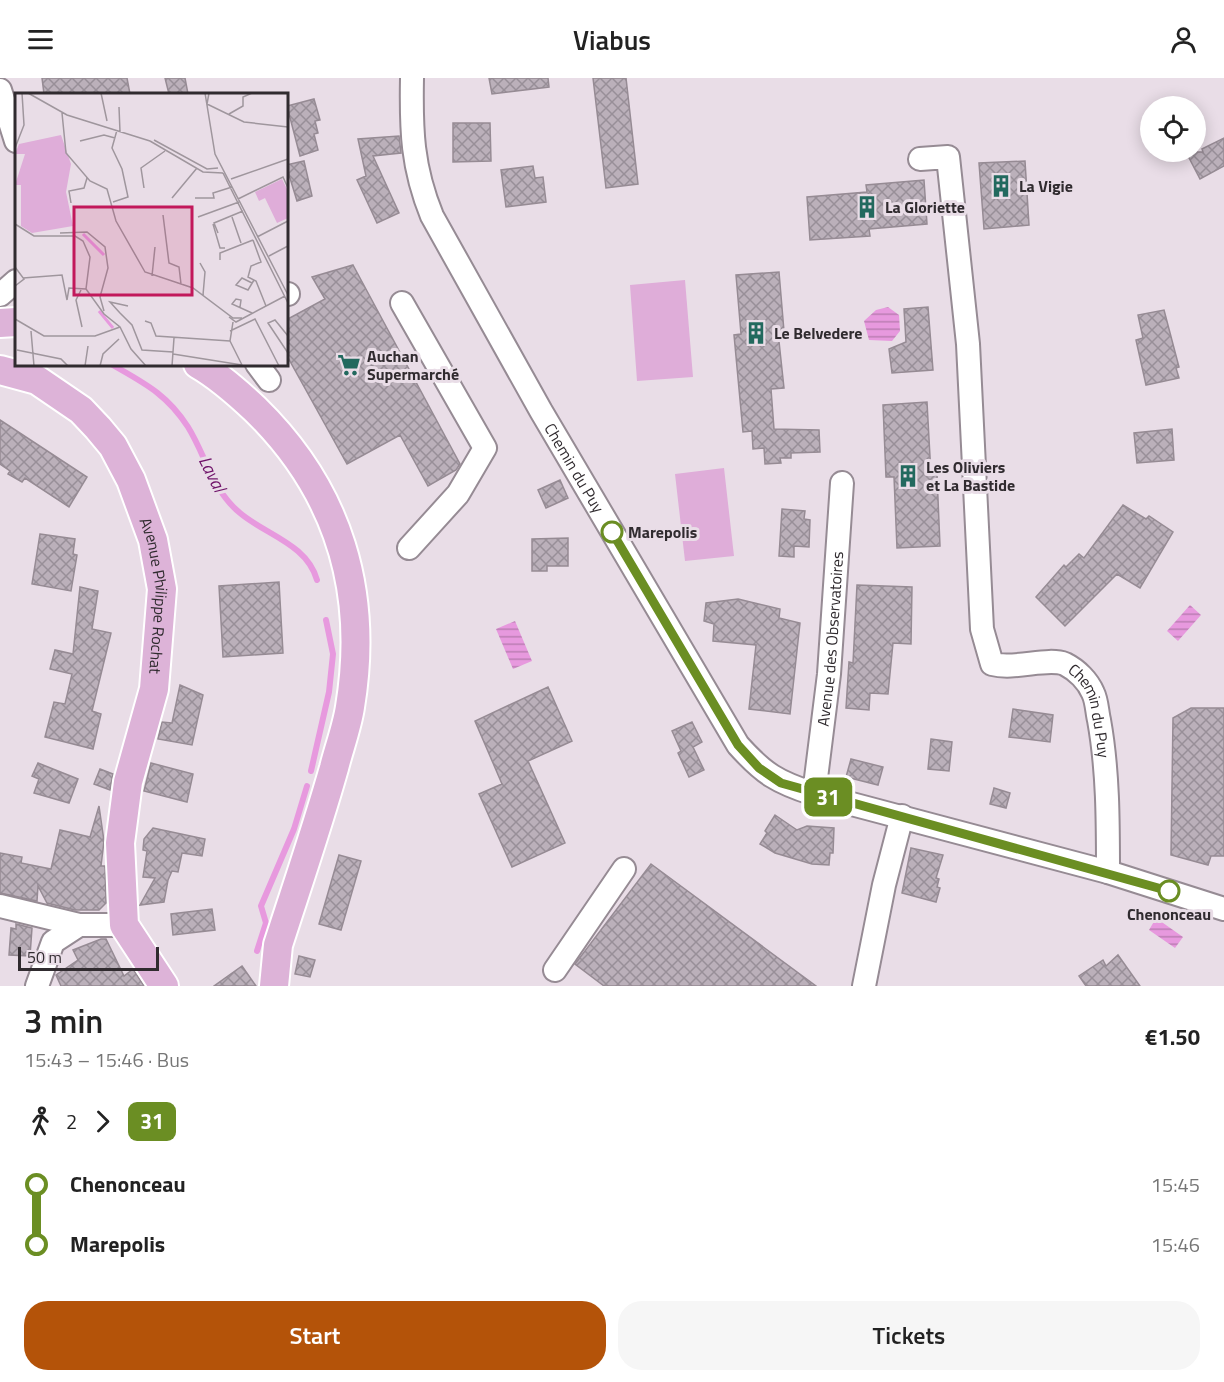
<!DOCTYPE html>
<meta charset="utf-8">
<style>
:root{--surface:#fff;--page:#f6f6f6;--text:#222;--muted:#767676;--accent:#b45309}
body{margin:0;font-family:"Titillium Web",sans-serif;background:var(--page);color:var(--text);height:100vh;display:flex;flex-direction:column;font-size:22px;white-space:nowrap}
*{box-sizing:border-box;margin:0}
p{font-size:20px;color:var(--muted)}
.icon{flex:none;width:33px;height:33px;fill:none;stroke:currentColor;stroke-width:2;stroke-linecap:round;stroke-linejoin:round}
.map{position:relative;height:908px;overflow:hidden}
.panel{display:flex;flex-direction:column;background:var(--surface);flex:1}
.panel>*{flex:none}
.badge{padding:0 12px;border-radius:9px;font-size:21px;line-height:39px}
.buttons{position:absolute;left:1140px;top:18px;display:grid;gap:12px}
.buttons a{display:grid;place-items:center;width:66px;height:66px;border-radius:50%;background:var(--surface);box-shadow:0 3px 15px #0003;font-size:30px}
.scale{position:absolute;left:18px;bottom:15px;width:141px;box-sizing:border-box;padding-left:6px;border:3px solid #302b2f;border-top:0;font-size:16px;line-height:21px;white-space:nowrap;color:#302b2f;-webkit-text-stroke:4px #e9dde7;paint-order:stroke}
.map>.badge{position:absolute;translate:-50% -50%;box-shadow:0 0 0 3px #fff}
.legs{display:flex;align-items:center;gap:9px;height:66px;padding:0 24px;font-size:20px}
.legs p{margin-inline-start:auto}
.head{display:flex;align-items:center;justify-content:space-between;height:102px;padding:0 24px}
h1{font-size:33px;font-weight:600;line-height:45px}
.action{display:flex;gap:12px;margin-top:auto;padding:12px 24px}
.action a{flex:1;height:69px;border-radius:24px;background:var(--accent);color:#fff;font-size:24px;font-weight:600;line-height:69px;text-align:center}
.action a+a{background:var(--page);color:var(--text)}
ul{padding:0 24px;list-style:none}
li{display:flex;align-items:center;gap:21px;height:60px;font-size:22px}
li i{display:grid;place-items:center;width:9px;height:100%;margin:0 8px;background:currentColor}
li i::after{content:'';width:15px;height:15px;margin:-8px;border:4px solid;border-radius:50%;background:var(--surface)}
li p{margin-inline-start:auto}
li:first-child i{background:linear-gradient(#0000 50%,currentColor 0)}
li:last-child i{background:linear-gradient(currentColor 50%,#0000 0)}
header{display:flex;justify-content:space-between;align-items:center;height:78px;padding:0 24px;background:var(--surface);font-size:27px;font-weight:600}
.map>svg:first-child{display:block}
.pitch{fill:#dfadd9}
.water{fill:url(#water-rules)}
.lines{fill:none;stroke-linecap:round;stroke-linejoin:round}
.stream{stroke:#e799de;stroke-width:6}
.building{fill:url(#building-cross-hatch);stroke:#968b94;stroke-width:1.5}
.minor-casing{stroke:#968b94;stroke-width:26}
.major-casing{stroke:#fff;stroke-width:32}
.minor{stroke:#fff;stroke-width:22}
.major{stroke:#ddb3d8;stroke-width:28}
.line-1-casing{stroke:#fff;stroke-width:14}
.line-1{stroke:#6b8e23;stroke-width:9}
.stop-1-dot{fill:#fff;stroke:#6b8e23;stroke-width:3}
.labels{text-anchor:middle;stroke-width:6;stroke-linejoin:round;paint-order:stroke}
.poi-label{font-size:16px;font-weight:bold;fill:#302b2f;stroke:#e9dde7;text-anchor:start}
.street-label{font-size:16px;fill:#302b2f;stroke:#e9dde7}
.stop-label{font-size:16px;font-weight:bold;fill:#302b2f;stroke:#e9dde7;text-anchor:start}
.water-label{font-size:18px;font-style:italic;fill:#6f1269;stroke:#e9dde7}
.inset-river{fill:none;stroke:#e799de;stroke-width:3}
.inset-road{fill:none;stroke:#9f969d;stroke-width:1.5}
.view{fill:#c2185b;fill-opacity:0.15;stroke:#c2185b;stroke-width:3}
.inset-edge{fill:none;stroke:#302b2f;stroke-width:3}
</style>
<header><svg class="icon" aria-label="menu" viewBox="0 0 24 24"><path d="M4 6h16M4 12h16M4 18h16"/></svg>Viabus<svg class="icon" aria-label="person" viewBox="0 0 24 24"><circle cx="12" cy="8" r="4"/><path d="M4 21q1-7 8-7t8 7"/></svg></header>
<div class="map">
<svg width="1224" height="908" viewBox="0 0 1224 908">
<defs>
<pattern id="water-rules" width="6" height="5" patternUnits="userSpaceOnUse" patternTransform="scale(1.5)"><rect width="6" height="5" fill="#e799de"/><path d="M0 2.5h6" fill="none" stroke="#bc7db4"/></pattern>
<pattern id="building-cross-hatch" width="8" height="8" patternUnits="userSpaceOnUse" patternTransform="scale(1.5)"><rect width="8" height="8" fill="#bbb0ba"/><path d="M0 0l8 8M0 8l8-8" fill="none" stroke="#988f98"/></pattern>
</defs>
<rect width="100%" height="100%" fill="#e9dde7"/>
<path class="pitch" d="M685 202 693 299 637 303 630 207Z
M724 390 734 478 685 483 675 396Z"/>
<path class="water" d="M888 229 899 237 900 253 892 263 869 262 864 243 876 232Z
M1190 527 1201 537 1178 563 1167 553Z
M515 543 532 583 513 591 496 551Z
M1156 840 1183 859 1175 870 1149 852Z"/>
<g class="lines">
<path class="stream" d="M111 286C144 305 167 316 188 349 206 378 212 412 240 435 266 457 307 466 317 502
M311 693 329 614 333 576 326 542
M257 873 266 845 261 828 294 751 307 708"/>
</g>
<path class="building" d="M42 0H127L130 16H44Z
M165 0H185L188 16H169Z
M489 0H548L549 9 492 16Z
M593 0H626L638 106 606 110Z
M314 21 320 42 315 43 318 55 314 56 318 72 300 78 287 28Z
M453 45H490L491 83 453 84Z
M399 58 401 75 373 78 399 135 377 145 357 102 366 98 358 61Z
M1224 60V88L1200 101 1186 74H1203L1202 71Z
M304 83 312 118 297 123 286 87Z
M1025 83 1029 147 984 151 979 85Z
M533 88 535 100 543 99 546 124 506 129 501 92Z
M924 102 927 146 869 151 870 158 810 162 807 119 867 114 866 107Z
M353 187 460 386 456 392 428 408 400 357 347 386 286 276V242L325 221 312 199Z
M779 194 784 253 778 254 784 310 771 311 774 351 819 352 820 374 791 375V380H780L781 385 765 386 764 370 753 371 752 353 743 354 734 257 741 256 736 197Z
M928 229 933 292 892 295 889 271 906 264 904 231Z
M1164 232 1179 289 1176 290 1179 300 1146 307 1136 262 1143 260 1138 237Z
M927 324 931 397H937L940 468 897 470 894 399H886L883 327Z
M0 342 87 399 69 429 25 400 22 404 8 396 10 393 0 386Z
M1172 351 1174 382 1137 385 1134 355Z
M560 402 568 420 546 430 538 412Z
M1123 427 1146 441 1149 438 1173 454 1140 510 1117 496 1065 548 1036 519 1064 487 1066 489 1079 476 1084 480Z
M782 431 805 433 804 441 810 442 809 469 794 468V479L779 478Z
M40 456 75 461 73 476 77 477 71 513 32 506Z
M568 460V488H547V493H532V461Z
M279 504 283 575 223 579 219 508Z
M857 507 912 509 911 566 893 565 888 616 870 615 869 632 846 630 849 584 853 585Z
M80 509 98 513 92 551 111 555 92 633 101 636 93 671 45 659 54 624 65 626 72 596 50 591 55 572 73 576Z
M738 521 780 531 779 540 800 545 790 636 749 631 756 567 713 563 714 546 704 543 706 525Z
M180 607 203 617 192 667 158 661 162 644 172 645Z
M548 609 572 663 528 683 565 765 512 789 479 716 502 706 475 643Z
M1191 630H1224V778H1211L1208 787 1171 777 1173 640Z
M1013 631 1053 637 1050 664 1009 659Z
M692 644 702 664 693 669 704 692 689 699 678 675 681 673 672 653Z
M931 661 952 664 949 693 928 691Z
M851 681 883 689 878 707 846 699Z
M38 685 78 701 69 725 34 715 39 701 32 698Z
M151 685 193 696 187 724 144 713Z
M100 691 113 696 110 712 94 706Z
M994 710 1010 715 1006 730 990 726Z
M99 728 104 763 101 788H105L106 825 99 832H75L47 825 38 808 37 823 0 815V775L22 779 21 785 51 791 60 752 90 759Z
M775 737 797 752 807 748 834 750 833 775H830L829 787 812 786 775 775 760 766 767 755 765 753Z
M153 750 205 761 202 778 182 775 178 794 172 793 168 802 164 824 140 827 155 800 143 799 147 773 143 772 144 761Z
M911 770 943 777 936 800 939 801 937 809 940 810 936 824 902 815Z
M339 777 361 783 341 852 319 846Z
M651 786 816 908H604L575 886Z
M212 831 215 852 173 857 171 836Z
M16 846 32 850 30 878 9 877 11 850 16 851Z
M101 861H106L124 898 133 891 144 908H61L56 897 78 882 73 872Z
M1118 877 1140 908H1086L1079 898 1103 882 1106 888Z
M299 878 315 882 310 899 295 896Z
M242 888 256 908H214Z"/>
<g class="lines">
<g class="minor-casing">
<g id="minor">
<path id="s1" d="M412 0C411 52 412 89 432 138L541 333 738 667C764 696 777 704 814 716L1108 794 1224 831"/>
<path d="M0 12 16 63"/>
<path id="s2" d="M920 81 948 79 968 266 982 551 992 586C1016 592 1047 579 1065 586 1077 592 1088 603 1093 615 1097 623 1097 634 1099 642 1108 692 1108 743 1108 794"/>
<path d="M286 216H288"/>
<path d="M0 217 16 203"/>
<path d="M402 225 485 370 458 416 409 470"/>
<path d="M257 286 269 302"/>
<path id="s3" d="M814 716 829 596 842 405"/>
<path d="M0 828 79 847H124"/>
<path d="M555 892 624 791"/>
<path d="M37 908 53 864 79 847"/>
<path d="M864 908 884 807 902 738"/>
</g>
</g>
<g class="major-casing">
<g id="major">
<path d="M0 245 16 244"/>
<path d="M198 286C219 298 238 315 255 331 339 413 369 514 350 629 347 649 339 670 334 690 317 750 297 808 278 867L274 908"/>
<path id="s4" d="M0 292 37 302 81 332 98 350 113 368 131 402 153 462 162 511 154 611 128 704 120 765 124 847 164 908"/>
</g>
</g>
<use href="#minor" class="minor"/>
<use href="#major" class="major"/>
</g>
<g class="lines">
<g class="line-1-casing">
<path id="line-1" d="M612 454 738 667 759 690 781 705 1169 813"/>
</g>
<use href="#line-1" class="line-1"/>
</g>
<defs>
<g id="building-bare" transform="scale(1.8)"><path d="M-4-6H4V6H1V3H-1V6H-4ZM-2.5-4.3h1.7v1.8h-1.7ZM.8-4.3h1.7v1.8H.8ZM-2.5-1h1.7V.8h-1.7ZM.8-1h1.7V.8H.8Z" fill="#22695e" stroke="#e9dde7" stroke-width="2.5" paint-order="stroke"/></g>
<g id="supermarket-bare" transform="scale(1.8)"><path d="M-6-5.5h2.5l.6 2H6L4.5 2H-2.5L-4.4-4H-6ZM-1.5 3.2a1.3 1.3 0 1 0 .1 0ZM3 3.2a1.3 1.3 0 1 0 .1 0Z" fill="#22695e" stroke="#e9dde7" stroke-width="2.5" paint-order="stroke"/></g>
</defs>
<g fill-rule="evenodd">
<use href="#building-bare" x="1001" y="108"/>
<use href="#building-bare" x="867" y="129"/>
<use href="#building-bare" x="756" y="255"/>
<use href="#supermarket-bare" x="349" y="287"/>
<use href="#building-bare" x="908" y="398"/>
</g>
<g class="stop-1-dot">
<circle cx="612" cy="454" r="10"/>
<circle cx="1169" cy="813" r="10"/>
</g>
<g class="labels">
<g class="poi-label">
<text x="1019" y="114">La Vigie</text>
<text x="885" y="135">La Gloriette</text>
<text x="774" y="261">Le Belvedere</text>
<text x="367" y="284">Auchan<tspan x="367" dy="18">Supermarché</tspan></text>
<text x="926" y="395">Les Oliviers<tspan x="926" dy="18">et La Bastide</tspan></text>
</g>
<g class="street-label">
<text dy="6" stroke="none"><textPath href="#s1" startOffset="430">Chemin du Puy</textPath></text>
<text dy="6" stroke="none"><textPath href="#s4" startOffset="298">Avenue Philippe Rochat</textPath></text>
<text dy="6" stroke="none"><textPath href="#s3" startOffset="156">Avenue des Observatoires</textPath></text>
<text dy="6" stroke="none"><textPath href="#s2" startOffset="668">Chemin du Puy</textPath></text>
</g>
<g class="stop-label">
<text x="628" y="460">Marepolis</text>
<text x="1169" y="842" text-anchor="middle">Chenonceau</text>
</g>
<g class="water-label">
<text transform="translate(212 396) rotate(63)" y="6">Laval</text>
</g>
</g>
<g transform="translate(15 15)">
<rect width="273" height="273" fill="#e9dde7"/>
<path d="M46 42 56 71 51 99 58 133 17 140 6 133V92H0L10 61H0L4 51Z" fill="#dfadd9"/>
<path d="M267 86 273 98V125L262 130 250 105 244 108 240 99Z" fill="#dfadd9"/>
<path class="inset-river" d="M68 141 89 162M84 218 98 235"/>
<path class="inset-road" d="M13 0 52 22 135 48M86 0 92 28M190 0 200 61 273 202M194 0 192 11 229 29 273 34M104 14 105 39M47 20 51 60 75 88 92 96 101 128 130 179 178 195 218 225H227M214 21 228 13V4L237 0M139 47 192 76 203 75M65 48 89 42 100 45M135 48 188 79 208 80M0 55 9 32 7 0M208 80 273 210M216 86 273 66M129 95 126 75 150 58M157 105 182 75M180 105H199L198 100 217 94M223 106 268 84 273 95M98 109 113 104 107 76 97 55 102 37M56 110 54 98 69 95 72 85M148 122 154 170 164 174 166 191M183 124 224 109M217 124 226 150M0 131 19 143H60L68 148 75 164 71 196 89 221 105 234 116 256 131 273M198 131 205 155H210M45 140 72 139 90 154 93 175 85 204 89 218M203 140 199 130 228 118M242 144 273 128M238 147 246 169 236 173 233 184 241 188 251 213M254 163 273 153M205 167V160L238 147M185 170 190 179 188 202M0 174 9 186 0 193M137 183 140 154M8 185 47 182 52 207 54 195 71 196M237 190 227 185 221 192 233 197 239 187M66 197 61 207 67 234M225 214 226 207 221 206 217 211 237 220M105 220 117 232 127 257 158 259M105 220 95 209 113 213M214 224 221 229 270 203M0 226 29 243H80L105 234M130 228 136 230 141 243 215 248M218 229 215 248 227 272M16 238 19 273M215 238 240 226 264 273M2 257 46 266 53 273M273 260 253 230 260 227 273 243M158 261 227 272M70 273 73 253M85 273 88 261 104 246M157 273 159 245"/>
<path class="view" d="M59 114H177V202H59Z"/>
<rect width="273" height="273" class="inset-edge"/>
</g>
</svg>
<div class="buttons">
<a><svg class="icon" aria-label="locate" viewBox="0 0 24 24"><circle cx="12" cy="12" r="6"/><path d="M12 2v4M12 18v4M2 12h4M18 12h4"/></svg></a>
</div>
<div class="scale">50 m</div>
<b class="badge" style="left:828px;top:719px;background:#6b8e23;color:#fff">31</b>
</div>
<section class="panel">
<div class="head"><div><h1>3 min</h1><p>15:43 – 15:46 · Bus</p></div><b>€1.50</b></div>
<div class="legs"><svg class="icon" aria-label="walk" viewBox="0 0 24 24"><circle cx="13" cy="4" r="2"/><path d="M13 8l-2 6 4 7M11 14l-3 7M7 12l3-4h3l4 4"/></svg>2<svg class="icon" aria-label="forward" viewBox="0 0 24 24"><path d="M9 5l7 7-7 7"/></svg><b class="badge" style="background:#6b8e23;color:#fff">31</b></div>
<ul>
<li><i style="color:#6b8e23"></i><b>Chenonceau</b><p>15:45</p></li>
<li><i style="color:#6b8e23"></i><b>Marepolis</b><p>15:46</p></li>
</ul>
<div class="action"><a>Start</a><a>Tickets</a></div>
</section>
